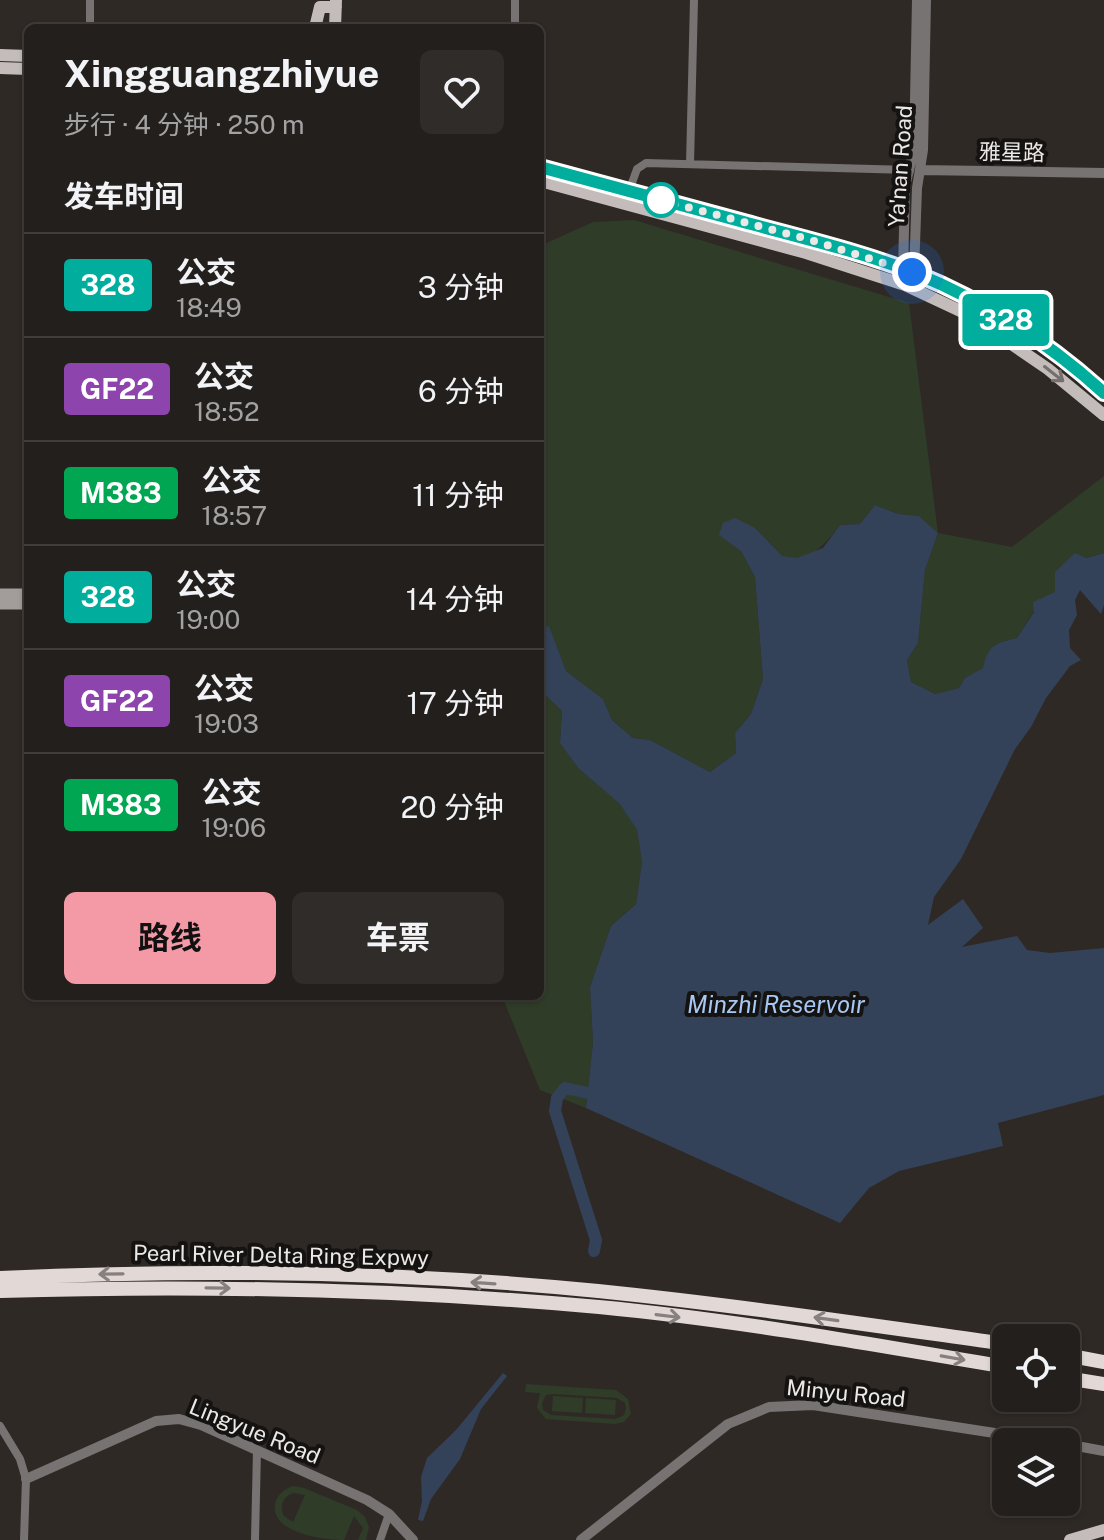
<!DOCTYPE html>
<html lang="zh">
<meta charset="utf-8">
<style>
:root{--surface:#231f1c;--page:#2f2c29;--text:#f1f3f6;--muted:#a3a2a3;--line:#403d3b;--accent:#f49aa6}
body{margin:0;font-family:"Public Sans","Noto Sans SC",sans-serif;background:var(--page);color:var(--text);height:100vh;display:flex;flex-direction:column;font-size:30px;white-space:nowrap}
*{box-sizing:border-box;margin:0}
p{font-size:26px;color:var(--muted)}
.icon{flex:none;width:44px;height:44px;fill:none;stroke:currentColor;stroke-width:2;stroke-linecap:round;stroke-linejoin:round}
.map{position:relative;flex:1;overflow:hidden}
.drawer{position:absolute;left:24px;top:24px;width:520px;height:976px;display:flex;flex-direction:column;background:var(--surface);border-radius:12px;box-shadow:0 2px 6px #0004,0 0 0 2px var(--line)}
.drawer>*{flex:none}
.badge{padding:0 16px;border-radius:6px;font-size:28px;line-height:52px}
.controls{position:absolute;left:992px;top:1324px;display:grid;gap:16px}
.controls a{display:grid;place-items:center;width:88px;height:88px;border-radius:12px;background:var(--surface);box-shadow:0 2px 6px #0004,0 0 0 2px var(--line);font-size:40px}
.you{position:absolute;width:40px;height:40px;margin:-20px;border:6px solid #fff;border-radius:50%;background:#1a73e8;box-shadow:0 0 0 12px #1a73e833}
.map>.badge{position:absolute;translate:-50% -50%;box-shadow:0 0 0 4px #fff}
h2{padding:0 40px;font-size:30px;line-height:72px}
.round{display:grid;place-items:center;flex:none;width:84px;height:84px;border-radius:12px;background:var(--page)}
.head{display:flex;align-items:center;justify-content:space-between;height:136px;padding:0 40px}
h1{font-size:38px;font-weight:700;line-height:60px}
.primary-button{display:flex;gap:16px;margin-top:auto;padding:16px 40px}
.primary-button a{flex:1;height:92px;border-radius:12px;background:var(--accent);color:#111;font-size:32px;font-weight:700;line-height:92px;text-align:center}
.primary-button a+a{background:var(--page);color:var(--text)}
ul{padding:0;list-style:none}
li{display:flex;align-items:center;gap:24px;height:104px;padding:0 40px;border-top:2px solid var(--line)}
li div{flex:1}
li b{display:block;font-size:30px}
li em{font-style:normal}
li .badge{min-width:88px;font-weight:700;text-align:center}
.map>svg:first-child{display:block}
.green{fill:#2f3c28;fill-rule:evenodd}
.water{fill:#334258}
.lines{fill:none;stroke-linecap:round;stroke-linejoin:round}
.river{stroke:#334258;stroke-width:12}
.minor{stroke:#777373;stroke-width:8}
.tertiary{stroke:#777373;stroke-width:10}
.secondary{stroke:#a29c9b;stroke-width:11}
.primary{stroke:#c4bcbb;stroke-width:12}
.motorway{stroke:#e2d9d7;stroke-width:14}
.oneway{stroke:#75706e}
.oneway2{stroke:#86807e}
.line-casing{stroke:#fff;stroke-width:18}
.line{stroke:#01ad9c;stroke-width:12}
.walk{stroke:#ece8e6;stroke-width:8;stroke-dasharray:0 14.4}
.stop-dot{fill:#fff;stroke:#01ad9c;stroke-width:4}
.labels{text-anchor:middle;stroke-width:8;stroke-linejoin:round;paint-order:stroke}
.street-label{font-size:22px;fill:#ece8e6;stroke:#151311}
.water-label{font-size:24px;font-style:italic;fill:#a7c8f4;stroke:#151311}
</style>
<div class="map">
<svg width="1104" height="1540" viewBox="0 0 1104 1540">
<rect width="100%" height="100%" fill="#2f2926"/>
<path class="green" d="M634 220 909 303 938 533 1012 547 1104 476V553L1085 558 1055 592 1034 611 1017 638C995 643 988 645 984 668L965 678 959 688 935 694 911 682 907 660 918 643 925 570 938 533 919 516 898 514 875 505 860 524 840 525C828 541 806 568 782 556 773 551 763 536 755 528L741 551 755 577 763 679 751 714 735 733 736 753 710 772 650 740 633 738 612 720 603 699 566 671 549 627 540 629V246L593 222Z
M540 690 562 711 560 743 578 768 621 804 637 830 642 862 636 904 611 926 590 987 593 1042 586 1108 540 1090 502 996H540Z
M526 1384 616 1390 628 1399 631 1414 624 1422 615 1424 546 1419 537 1408 540 1393 525 1392ZM553 1394 617 1398 625 1403 626 1409 624 1415 615 1419 551 1415 543 1410 542 1403 546 1395Z
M553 1396 583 1398 582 1413 552 1411Z
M586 1398 616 1400 615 1415 585 1413Z
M293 1486 304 1488 357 1510 365 1517 369 1527 366 1540H358L363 1528 354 1516 344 1540C324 1540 270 1533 275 1504 277 1494 285 1489 293 1486ZM294 1493 305 1495 293 1522 284 1516C279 1506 283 1496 294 1493Z"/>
<path class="water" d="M875 505 898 514 919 516 938 533 925 570 918 643 907 660 911 682 935 694 959 688 965 678 983 668C988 645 995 643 1017 638L1034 612 1033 602 1055 592V572L1075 553 1086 558 1104 553V605L1101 614 1080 590 1075 600 1077 615 1069 630 1070 648 1081 660 1070 666 1046 698 1031 727 1015 749 961 859 934 897 928 925 963 899 983 928 962 947 1017 936 1027 950 1050 953 1104 948V1095L998 1123 1003 1146 899 1171 869 1188 840 1223 586 1108 593 1042 590 987 611 926 636 904 642 862 637 830 620 804 578 768 560 743 562 711 540 690V629L549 626 566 671 603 699 612 720 633 738 650 740 710 772 736 753 735 733 751 714 763 679 755 577 741 551 719 535 723 523 735 518 755 528 782 556 797 558 823 548 840 525 860 524Z
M503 1373 507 1376 481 1409 460 1459 431 1499 423 1521 418 1520 422 1501 421 1477 427 1458 456 1430Z"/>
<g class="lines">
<path class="river" d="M588 1093 565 1088 557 1098 555 1111 596 1240 594 1251"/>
<path class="minor" d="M90 28V0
M515 28V0
M690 164 694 0
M629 191 637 169 646 163 910 170
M0 1426 20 1459 26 1479 24 1540
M255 1540 257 1450
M380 1540 389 1514"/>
<path class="tertiary" d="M920 170 1104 173
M903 273 905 186 914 150 917 0
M905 285 914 273 917 188 923 150 926 0
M1066 1444 1104 1451
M26 1479 156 1421 179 1419 201 1425 367 1500 389 1514 413 1540
M581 1540 728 1424 769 1407 813 1405 1053 1442"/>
<path class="secondary" d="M0 594H28
M0 604H28"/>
<path class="primary" d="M315 28 320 7H336
M335 28 336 0
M0 55 28 56
M0 68 28 69
M540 167C607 185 673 203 740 221 798 237 859 251 915 273 984 302 1049 343 1104 393
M540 181 806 253 905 285 969 315 1048 369 1104 415
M1070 1540 1104 1530"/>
<path class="motorway" d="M0 1278C199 1269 400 1271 598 1291 735 1305 870 1325 1006 1344
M0 1291C200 1285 399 1289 599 1307 735 1320 871 1344 1006 1367
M1066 1355 1104 1362
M1066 1378 1104 1384"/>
</g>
<defs><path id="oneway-shaft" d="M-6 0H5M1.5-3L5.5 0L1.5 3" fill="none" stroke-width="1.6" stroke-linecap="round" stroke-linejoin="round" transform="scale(2)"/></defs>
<use class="oneway" href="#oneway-shaft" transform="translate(1054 374) rotate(38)"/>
<g class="oneway2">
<use href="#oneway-shaft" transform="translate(111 1274) rotate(179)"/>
<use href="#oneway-shaft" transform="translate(483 1283) rotate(-176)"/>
<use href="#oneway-shaft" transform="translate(218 1288) rotate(1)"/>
<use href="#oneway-shaft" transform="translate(668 1316) rotate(7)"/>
<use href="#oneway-shaft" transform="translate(826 1319) rotate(-172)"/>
<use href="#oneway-shaft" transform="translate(953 1358) rotate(10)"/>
</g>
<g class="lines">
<g class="line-casing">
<path id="line" d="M540 167C607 185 673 203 740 221 798 237 859 251 915 273 984 301 1049 343 1104 393"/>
</g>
<use href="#line" class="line"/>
<path class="walk" d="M661 200 811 240 912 272"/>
</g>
<circle class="stop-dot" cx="661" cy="200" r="16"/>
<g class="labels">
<g class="street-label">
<text transform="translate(1012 152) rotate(1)" y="8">雅星路</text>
<text transform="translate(900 166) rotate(-86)" y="8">Ya'nan Road</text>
<text transform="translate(281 1255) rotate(1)" y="8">Pearl River Delta Ring Expwy</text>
<text transform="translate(846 1393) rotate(6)" y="8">Minyu Road</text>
<text transform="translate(255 1431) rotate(22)" y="8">Lingyue Road</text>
</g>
<g class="water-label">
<text x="776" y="1013">Minzhi Reservoir</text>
</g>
</g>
</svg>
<div class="controls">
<a><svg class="icon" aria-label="locate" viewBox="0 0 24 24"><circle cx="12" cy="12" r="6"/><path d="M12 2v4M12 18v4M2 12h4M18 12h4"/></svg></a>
<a><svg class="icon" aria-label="layers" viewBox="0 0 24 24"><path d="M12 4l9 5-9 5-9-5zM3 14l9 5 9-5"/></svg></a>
</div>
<div class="you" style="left:912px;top:272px"></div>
<b class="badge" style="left:1006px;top:320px;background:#01ad9c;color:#fff">328</b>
<section class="drawer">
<div class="head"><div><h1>Xingguangzhiyue</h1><p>步行 · 4 分钟 · 250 m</p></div><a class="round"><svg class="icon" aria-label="heart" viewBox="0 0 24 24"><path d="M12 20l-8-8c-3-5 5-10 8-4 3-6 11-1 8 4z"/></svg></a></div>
<h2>发车时间</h2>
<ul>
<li><span class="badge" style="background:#01ad9c;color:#fff">328</span><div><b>公交</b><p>18:49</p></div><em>3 分钟</em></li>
<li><span class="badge" style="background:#8e44ad;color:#fff">GF22</span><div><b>公交</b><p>18:52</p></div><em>6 分钟</em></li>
<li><span class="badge" style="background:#00a651;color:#fff">M383</span><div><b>公交</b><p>18:57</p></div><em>11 分钟</em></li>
<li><span class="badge" style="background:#01ad9c;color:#fff">328</span><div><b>公交</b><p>19:00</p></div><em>14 分钟</em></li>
<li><span class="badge" style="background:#8e44ad;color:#fff">GF22</span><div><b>公交</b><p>19:03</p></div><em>17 分钟</em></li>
<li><span class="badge" style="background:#00a651;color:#fff">M383</span><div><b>公交</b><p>19:06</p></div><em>20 分钟</em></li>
</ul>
<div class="primary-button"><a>路线</a><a>车票</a></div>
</section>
</div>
